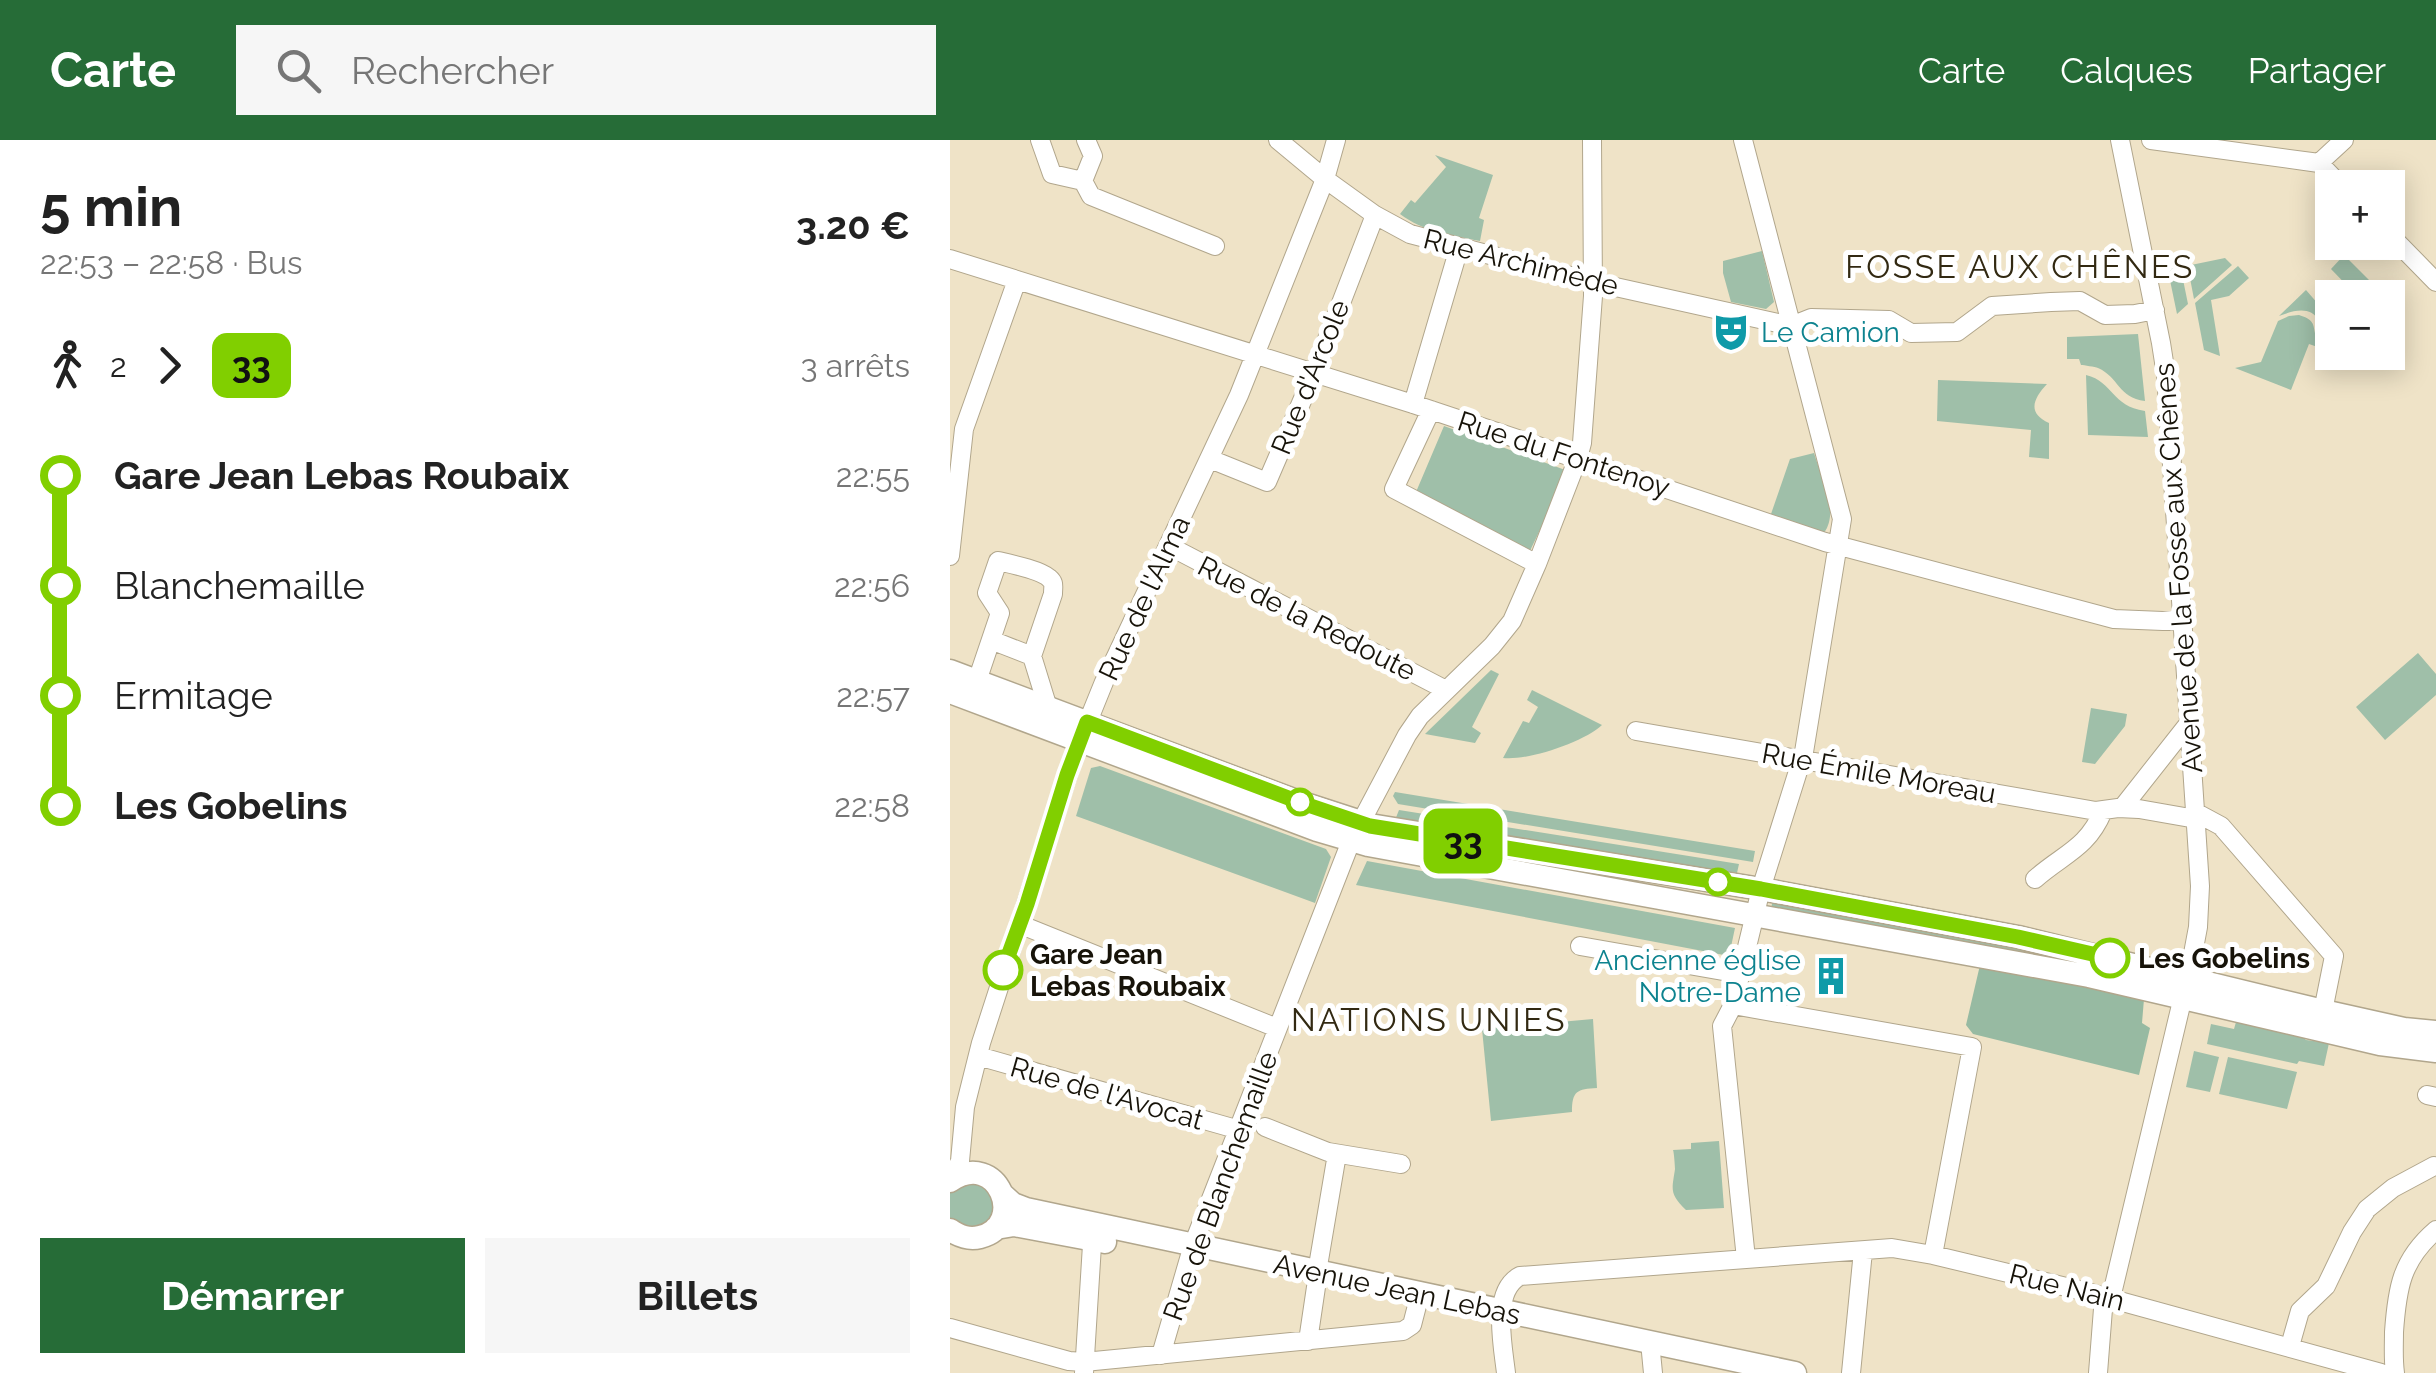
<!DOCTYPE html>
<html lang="fr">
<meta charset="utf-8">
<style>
:root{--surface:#fff;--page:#f6f6f6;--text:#222;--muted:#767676;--accent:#266c37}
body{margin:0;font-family:Raleway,sans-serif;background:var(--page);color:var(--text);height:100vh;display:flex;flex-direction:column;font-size:38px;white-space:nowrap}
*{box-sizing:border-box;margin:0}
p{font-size:32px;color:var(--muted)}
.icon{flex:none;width:55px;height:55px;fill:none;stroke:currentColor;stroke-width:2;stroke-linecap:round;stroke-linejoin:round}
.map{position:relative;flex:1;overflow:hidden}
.panel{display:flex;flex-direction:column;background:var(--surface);width:950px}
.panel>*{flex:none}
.badge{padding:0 20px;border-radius:15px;font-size:35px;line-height:65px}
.buttons{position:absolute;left:1365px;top:30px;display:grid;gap:20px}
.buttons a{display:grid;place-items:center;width:90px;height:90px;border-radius:0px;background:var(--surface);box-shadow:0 5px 25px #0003;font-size:50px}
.map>.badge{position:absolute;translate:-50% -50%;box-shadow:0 0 0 5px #fff}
.legs{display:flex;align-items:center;gap:15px;height:110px;padding:0 40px;font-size:32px}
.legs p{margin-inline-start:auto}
.headline{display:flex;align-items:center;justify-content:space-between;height:170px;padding:0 40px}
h1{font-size:55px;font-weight:700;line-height:75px}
.primary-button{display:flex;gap:20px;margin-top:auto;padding:20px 40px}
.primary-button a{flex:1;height:115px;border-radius:0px;background:var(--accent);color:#fff;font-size:40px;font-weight:700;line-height:115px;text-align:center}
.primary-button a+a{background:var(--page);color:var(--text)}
ul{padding:0 40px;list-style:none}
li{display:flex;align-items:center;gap:35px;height:110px;font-size:38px}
li i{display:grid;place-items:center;width:15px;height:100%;margin:0 12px;background:currentColor}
li i::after{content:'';width:25px;height:25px;margin:-12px;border:8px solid;border-radius:50%;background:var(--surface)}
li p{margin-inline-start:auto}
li:first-child i{background:linear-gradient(#0000 50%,currentColor 0)}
li:last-child i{background:linear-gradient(currentColor 50%,#0000 0)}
header{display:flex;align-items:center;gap:60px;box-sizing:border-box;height:140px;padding:0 50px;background:var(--accent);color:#fff}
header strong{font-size:48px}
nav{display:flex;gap:55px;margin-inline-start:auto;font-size:35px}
.search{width:700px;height:90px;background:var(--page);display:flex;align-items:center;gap:25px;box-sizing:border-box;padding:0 35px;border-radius:0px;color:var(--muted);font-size:38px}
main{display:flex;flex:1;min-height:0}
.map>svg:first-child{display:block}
.green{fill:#9fbfa9}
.forest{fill:#97baa2}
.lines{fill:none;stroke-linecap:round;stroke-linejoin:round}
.minor-casing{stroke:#b1a68c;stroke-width:20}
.major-casing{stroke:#b1a68c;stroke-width:25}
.minor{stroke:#fff;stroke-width:18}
.major{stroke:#fff;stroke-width:22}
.line-1-casing{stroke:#fff;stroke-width:22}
.line-1{stroke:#81cf00;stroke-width:15}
.stop-1-dot{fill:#fff;stroke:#81cf00;stroke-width:5}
.labels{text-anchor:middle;stroke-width:10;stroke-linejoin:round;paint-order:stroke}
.street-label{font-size:28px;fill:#171309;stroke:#fff}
.culture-label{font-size:28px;fill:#0d838f;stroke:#fff;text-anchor:start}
.stop-label{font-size:28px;font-weight:bold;fill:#171309;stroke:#fff;text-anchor:start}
.quarter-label{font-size:32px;letter-spacing:2.5px;fill:#322912;stroke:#fff}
</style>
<header>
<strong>Carte</strong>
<div class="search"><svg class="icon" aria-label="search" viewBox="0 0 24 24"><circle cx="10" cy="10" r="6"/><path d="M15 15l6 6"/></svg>Rechercher</div>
<nav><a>Carte</a><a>Calques</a><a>Partager</a></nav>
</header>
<main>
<section class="panel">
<div class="headline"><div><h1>5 min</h1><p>22:53 – 22:58 · Bus</p></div><b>3.20 €</b></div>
<div class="legs"><svg class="icon" aria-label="walk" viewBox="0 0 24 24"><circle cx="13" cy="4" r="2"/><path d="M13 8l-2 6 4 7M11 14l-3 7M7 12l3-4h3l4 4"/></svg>2<svg class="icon" aria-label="forward" viewBox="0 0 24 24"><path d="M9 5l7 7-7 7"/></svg><b class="badge" style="background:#81cf00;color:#111">33</b><p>3 arrêts</p></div>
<ul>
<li><i style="color:#81cf00"></i><b>Gare Jean Lebas Roubaix</b><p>22:55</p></li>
<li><i style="color:#81cf00"></i><span>Blanchemaille</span><p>22:56</p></li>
<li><i style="color:#81cf00"></i><span>Ermitage</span><p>22:57</p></li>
<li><i style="color:#81cf00"></i><b>Les Gobelins</b><p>22:58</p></li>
</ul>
<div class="primary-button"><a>Démarrer</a><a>Billets</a></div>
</section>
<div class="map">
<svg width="1486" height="1233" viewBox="0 0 1486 1233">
<rect width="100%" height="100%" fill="#efe3c7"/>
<path class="green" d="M485 15 543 35 529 78 534 80 530 101C500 95 474 92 450 74L461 60 465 63 496 27Z
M812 111 824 162 816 169 781 162 773 133V121Z
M1394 115 1428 149 1419 157H1408L1381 129Z
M1275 118 1282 125 1244 159 1238 128 1241 125Z
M1227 119 1229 120 1238 164 1227 174 1216 121Z
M1288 126 1299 138 1279 156 1261 160 1270 216 1254 210 1245 163Z
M1356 150 1382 180V191L1374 199C1372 193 1372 187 1369 181 1361 165 1342 171 1329 176Z
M1349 175C1369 181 1361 188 1368 201 1371 205 1375 208 1379 211L1359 204 1341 250 1285 228 1311 222 1328 181 1339 176Z
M1188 194 1195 261C1168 258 1169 237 1148 228 1145 227 1134 225 1131 225L1129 219H1117V197Z
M1136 235C1164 242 1161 266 1195 271L1198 297 1138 295Z
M988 240 1097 244C1083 259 1077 273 1099 283V319L1079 317 1081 290 987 281Z
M494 286 618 331 578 415 466 352Z
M864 313C871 337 890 371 874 393L821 374 840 319Z
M1468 513 1486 534V555L1435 600 1406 567Z
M541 530 549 534 522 587 531 593 525 603 475 594Z
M582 550 652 585C634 602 578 621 553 618L573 581 579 583 588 567 577 560Z
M1141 568 1177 574 1175 586 1145 624 1132 622Z
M150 626 376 709 381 717 365 763 126 676 141 628Z
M445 652 805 711 803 722 448 664 443 656Z
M449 670 789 724 787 733 685 719 445 680Z
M417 721 785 788 779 816 406 745Z
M823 757 1084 807 1081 818 821 770Z
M643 879 647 948C627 949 622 951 622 972L541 981 532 889Z
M1286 882 1353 897 1356 900 1379 903 1374 926 1349 921 1347 924 1257 904 1261 884 1284 889Z
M1244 911 1269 917 1260 952 1236 947Z
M1278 917 1347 932 1337 969 1269 954Z
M769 1001 774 1068 736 1070C719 1053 722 1050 725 1029 725 1027 724 1012 723 1010L741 1009V1003Z
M35 1044 47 1070 28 1092 0 1082V1051L6 1045Z"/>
<path class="forest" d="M1030 825 1194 859 1192 883 1200 888 1189 935 1023 894 1016 885Z"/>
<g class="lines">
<g class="minor-casing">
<path id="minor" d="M90 0 102 34 133 41 143 16 136 0
M328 0 375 39 425 75 460 94 643 142 841 186 861 178 939 180 961 193 1007 192 1042 166 1101 162 1130 161 1155 175 1185 174 1205 170
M793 0 892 379 854 612 811 749 783 865 772 886 796 1119
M1201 0 1369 23 1393 48
M1369 23 1394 0
M133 41 141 56 265 106
M1438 93 1486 142
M0 119 463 264 875 402 1164 479 1213 481 1233 479
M463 264 509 108
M481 270 444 349 587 424
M260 319 317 342 364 233 425 75
M219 406 496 550
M0 416 14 289 67 140
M41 500 82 516 98 568
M27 541 50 473 37 453 48 421C61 424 90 430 99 438 105 443 103 446 103 454L82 516
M686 591 1146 671 1168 668 1189 669 1246 679
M1172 668 1239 583
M1245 672 1271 686 1384 816 1373 871
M1085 739C1113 714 1137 709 1153 671
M69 784 327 888
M630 806 790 834
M783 865 1022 907 983 1115
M28 916 286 989
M1477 955 1486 957
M315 987 378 1012 451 1024
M1 1040 10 1021 15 967 31 903 124 616 154 542 289 255 375 39 386 0
M367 1132 387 1014
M1161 1158 1242 819 1248 787 1250 746 1216 235 1211 203 1170 0
M0 1188 119 1221 134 1222 453 1191 462 1185 470 1154
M358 1201 366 1147
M700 1202 703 1233
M1340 1206 1350 1171 1376 1146 1402 1092 1417 1069 1443 1048 1484 1026
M211 1215 243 1105 401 701 457 595 470 576 542 506 562 481 587 424 628 318 632 303 643 156 642 0
M134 1233 143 1089
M556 1233C553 1206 541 1151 570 1136L942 1108 983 1115 1133 1151 1431 1233
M901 1233 913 1111
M1148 1233 1154 1156
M1445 1233C1443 1219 1444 1206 1444 1192 1447 1149 1451 1120 1486 1090"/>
</g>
<g class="major-casing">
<path id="major" d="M0 531 349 662 420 685 811 749 1068 797 1373 871 1454 889 1486 892
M0 552 367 690 418 705 1139 836 1430 904 1486 911
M0 1041C48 1008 78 1085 30 1097 18 1100 9 1096 0 1090
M53 1055 63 1064 76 1069 845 1233
M46 1088 64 1085 155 1102"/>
</g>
<use href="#minor" class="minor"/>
<use href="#major" class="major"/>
</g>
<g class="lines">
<g class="line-1-casing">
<path id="line-1" d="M53 830 77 764 117 635 137 582 349 662 420 686 811 749 1068 797 1160 818"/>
</g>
<use href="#line-1" class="line-1"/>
</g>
<defs>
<g id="theatre-bare" transform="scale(3)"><path d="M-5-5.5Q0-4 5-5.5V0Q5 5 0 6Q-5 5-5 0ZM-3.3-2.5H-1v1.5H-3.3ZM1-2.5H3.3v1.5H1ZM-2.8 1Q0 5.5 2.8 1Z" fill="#0f9aa8" stroke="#fff" stroke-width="2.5" paint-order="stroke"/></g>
<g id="building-bare" transform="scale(3)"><path d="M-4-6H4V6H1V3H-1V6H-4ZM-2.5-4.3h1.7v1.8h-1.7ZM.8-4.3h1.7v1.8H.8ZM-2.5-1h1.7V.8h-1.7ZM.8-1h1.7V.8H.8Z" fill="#0f9aa8" stroke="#fff" stroke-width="2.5" paint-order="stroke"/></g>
</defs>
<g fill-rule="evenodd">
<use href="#theatre-bare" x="781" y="192"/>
<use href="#building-bare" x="881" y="836"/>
</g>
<g class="stop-1-dot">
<circle cx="350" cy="662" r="12"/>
<circle cx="768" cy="742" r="12"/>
<circle cx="1160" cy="818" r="18"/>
<circle cx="53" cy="830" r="18"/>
</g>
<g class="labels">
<g class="street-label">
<text transform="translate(571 122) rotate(14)" y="10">Rue Archimède</text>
<text transform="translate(360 237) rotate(-68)" y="10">Rue d'Arcole</text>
<text transform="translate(614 314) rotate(18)" y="10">Rue du Fontenoy</text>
<text transform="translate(1228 428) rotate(-94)" y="10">Avenue de la Fosse aux Chênes</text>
<text transform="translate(194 458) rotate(-65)" y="10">Rue de l'Alma</text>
<text transform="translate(357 478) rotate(27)" y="10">Rue de la Redoute</text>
<text transform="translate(929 633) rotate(10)" y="10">Rue Émile Moreau</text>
<text transform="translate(157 953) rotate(16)" y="10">Rue de l'Avocat</text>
<text transform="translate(270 1046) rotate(-70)" y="10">Rue de Blanchemaille</text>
<text transform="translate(1117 1147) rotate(14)" y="10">Rue Nain</text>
<text transform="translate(447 1149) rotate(12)" y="10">Avenue Jean Lebas</text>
</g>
<g class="culture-label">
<text x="811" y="202">Le Camion</text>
<text x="851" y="830" text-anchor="end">Ancienne église<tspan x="851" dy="32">Notre-Dame</tspan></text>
</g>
<g class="stop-label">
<text x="80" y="824">Gare Jean<tspan x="80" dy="32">Lebas Roubaix</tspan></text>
<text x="1188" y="828">Les Gobelins</text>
</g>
<g class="quarter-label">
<text x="1070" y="138">FOSSE AUX CHÊNES</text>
<text x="479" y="891">NATIONS UNIES</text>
</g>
</g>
</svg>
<div class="buttons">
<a>+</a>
<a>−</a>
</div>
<b class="badge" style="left:513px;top:701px;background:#81cf00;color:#111">33</b>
</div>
</main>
